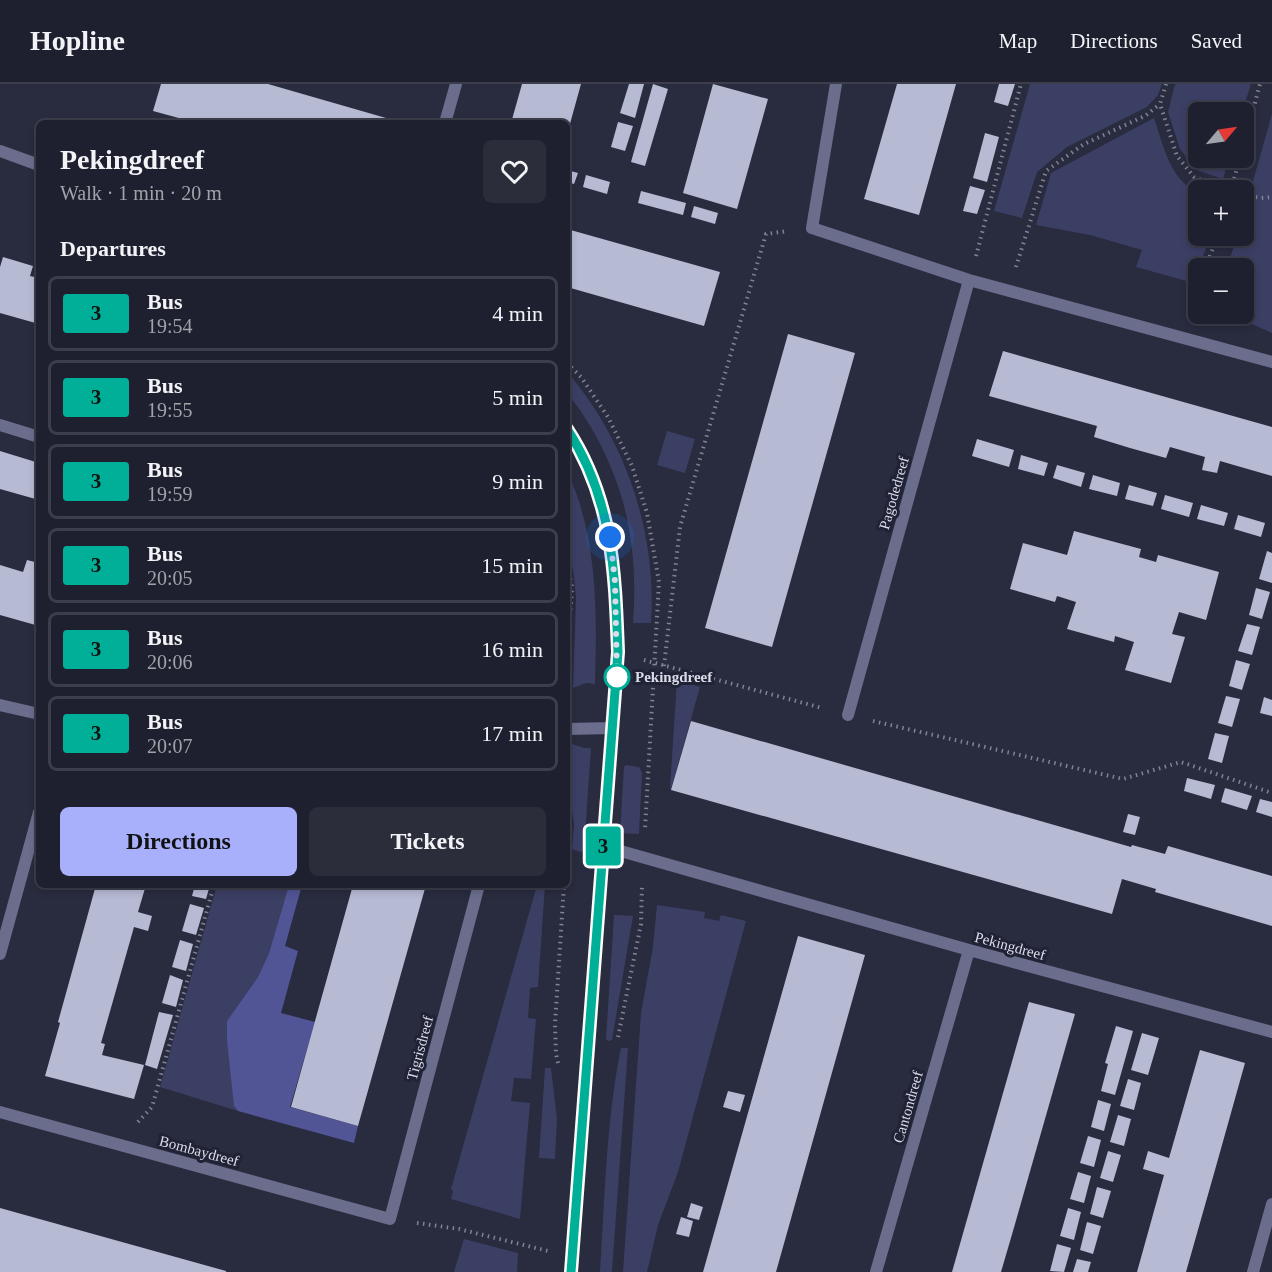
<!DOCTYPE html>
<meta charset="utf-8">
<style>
:root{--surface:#1f202f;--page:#2c2d3b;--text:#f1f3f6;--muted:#a1a3aa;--line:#3c3e4b;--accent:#a8b0fc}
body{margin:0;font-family:"Times New Roman",serif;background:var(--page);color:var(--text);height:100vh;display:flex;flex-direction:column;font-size:22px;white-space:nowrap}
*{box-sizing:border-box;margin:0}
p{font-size:20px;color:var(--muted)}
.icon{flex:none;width:33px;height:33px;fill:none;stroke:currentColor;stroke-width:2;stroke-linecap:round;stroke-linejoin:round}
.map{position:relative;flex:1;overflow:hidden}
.panel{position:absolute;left:36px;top:36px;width:534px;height:768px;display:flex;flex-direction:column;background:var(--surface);border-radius:9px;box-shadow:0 3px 9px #0003,0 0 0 2px var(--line)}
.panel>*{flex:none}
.badge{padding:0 12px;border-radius:4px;font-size:21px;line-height:39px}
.needle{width:39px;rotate:61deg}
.tools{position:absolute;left:1188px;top:18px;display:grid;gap:12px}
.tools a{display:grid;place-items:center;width:66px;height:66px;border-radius:9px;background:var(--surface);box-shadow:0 3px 9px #0003,0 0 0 2px var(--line);font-size:30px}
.you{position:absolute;width:30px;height:30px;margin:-15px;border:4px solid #fff;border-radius:50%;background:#1a73e8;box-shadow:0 0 0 9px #1a73e833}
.map>.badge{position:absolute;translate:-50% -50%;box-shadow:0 0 0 3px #fff}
h2{padding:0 24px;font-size:22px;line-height:54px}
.round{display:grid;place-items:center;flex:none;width:63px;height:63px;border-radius:9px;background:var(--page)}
.summary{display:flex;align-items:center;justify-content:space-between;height:102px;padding:0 24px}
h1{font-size:28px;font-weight:600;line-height:45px}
.cta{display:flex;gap:12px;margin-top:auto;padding:12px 24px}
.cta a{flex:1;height:69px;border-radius:9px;background:var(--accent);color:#111;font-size:24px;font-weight:600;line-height:69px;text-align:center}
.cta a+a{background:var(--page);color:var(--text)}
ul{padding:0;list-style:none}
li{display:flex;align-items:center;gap:18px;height:75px;margin:0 12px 9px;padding:0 12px;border:3px solid var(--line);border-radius:9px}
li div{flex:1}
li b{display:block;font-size:22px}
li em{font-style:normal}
li .badge{min-width:66px;font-weight:700;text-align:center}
header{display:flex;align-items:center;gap:36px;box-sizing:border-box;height:84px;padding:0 30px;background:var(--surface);border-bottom:2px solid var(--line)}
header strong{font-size:28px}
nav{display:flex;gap:33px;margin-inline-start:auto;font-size:21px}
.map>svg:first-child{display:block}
.green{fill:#3c3f64}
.forest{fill:#515596}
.building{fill:#b6bad3}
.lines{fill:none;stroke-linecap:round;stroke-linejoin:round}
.path{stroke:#818394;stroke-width:4;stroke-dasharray:1.5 4.5;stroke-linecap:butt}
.minor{stroke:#6a6e8c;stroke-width:12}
.line-casing{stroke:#fff;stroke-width:14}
.line{stroke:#00af98;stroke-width:9}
.walk{stroke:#dadce9;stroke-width:6;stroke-dasharray:0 10.8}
.stop-dot{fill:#fff;stroke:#00af98;stroke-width:3}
.labels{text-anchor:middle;stroke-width:6;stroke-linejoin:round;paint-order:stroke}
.street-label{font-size:15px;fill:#dadce9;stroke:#202235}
.stop-label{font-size:15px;font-weight:bold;fill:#dadce9;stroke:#202235;text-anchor:start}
</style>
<header>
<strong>Hopline</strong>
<nav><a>Map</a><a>Directions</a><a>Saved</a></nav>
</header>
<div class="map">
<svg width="1272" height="1188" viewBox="0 0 1272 1188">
<rect width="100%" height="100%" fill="#292b3f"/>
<path class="green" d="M1030 0H1162L1158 11 1147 23 1067 63 1037 88 1022 134 994 127Z
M1175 0H1251L1242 28H1198V74H1229L1223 95 1196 86 1180 65 1168 28Z
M1272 30V249L1245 237 1247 221 1244 219V184H1227L1237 152H1244V129Z
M1154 34C1163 60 1170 97 1198 108V152H1210L1194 199 1136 183 1142 166 1090 151 1036 141 1051 89Z
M567 288C626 356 657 449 651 539H633C637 486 632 435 612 386 604 366 594 347 582 329 578 322 569 314 567 306 566 301 567 293 567 288Z
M667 347 695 355 685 389 657 381Z
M567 387C598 453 597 528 595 600L586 599 573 604 576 514 574 493 567 451Z
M677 596 700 603 671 705 670 704Z
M569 659 584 664H591L584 766 581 768 572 765 574 740 569 707Z
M626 681 639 683 642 689 639 750 620 749 624 683Z
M217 801H289L269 869 258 893 227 937 234 1022 238 1027 160 1003Z
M537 801H545L538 903 530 904 528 934 536 935 531 995 514 994 511 1017 530 1019 520 1135 451 1115 453 1107 451 1105Z
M657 821 705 828 704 834 719 837 721 831 746 837 678 1088 658 1141 647 1188H623L641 929 653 863Z
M614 831 633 832 612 956 608 957 606 955Z
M621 964H628L612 1188H600C605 1113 606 1037 621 964Z
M545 984H551L557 1035 555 1075 539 1074Z
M464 1155 518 1169 517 1188H454Z"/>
<path class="forest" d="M289 801H302L285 862 298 867 281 929 315 938 290 1023 358 1042 354 1059 238 1027 234 1022 227 956V937L258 893 269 869Z"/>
<path class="building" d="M161 0H268L386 34 385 39H197L153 27Z
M522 0H581L568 47 567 39H511Z
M629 0H644L635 34 620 29Z
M653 0 668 5 645 82 631 78Z
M713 0 768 15 737 125 683 109Z
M897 0H956L919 131 864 115Z
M999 0H1015L1008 22 994 18Z
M618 38 633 42 625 67 611 63Z
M985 49 999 53 987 98 973 94Z
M567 86 578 89 574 100 567 98Z
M586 91 610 98 607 110 583 103Z
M970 102 985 106 977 130 963 127Z
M641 107 686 119 683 131 638 119Z
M694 122 718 129 715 140 691 133Z
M567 145 720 188 704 242 567 203Z
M3 173 33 182 30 192 39 194V240L0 229V183Z
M788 250 855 269 772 563 705 544Z
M1003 267 1272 343V392L1220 377 1217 389 1202 386 1205 373 1170 363 1166 374 1130 364 1094 353 1097 342 989 312Z
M977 355 1014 366 1009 383 972 372Z
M0 367 39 379V416L0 405Z
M1021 371 1048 379 1044 392 1018 385Z
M1057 381 1085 389 1081 403 1053 394Z
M1093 391 1120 399 1117 412 1089 405Z
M1129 401 1157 409 1153 422 1125 415Z
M1165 411 1193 419 1189 433 1161 425Z
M1201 421 1228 429 1224 442 1197 435Z
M1238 431 1265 439 1261 453 1234 445Z
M1074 447 1141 465 1139 473 1156 478 1158 471 1219 488 1206 536 1179 528 1172 550 1185 553 1171 599 1125 586 1134 558 1115 552 1114 558 1067 545 1076 518 1057 512 1055 518 1010 505 1023 459 1067 471Z
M1267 467 1272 469V499L1259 495Z
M27 476 39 479V542L0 531V481L23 488Z
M1256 504 1270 508 1262 535 1249 531Z
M1247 540 1260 543 1252 571 1238 567Z
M1236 576 1250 580 1242 606 1229 602Z
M1226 612 1240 615 1232 643 1218 639Z
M1264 613 1272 616V632L1260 629Z
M691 637 1131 763 1132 761 1165 770 1168 762 1272 792V842L1155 808 1156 805 1122 795 1112 830 671 706Z
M1215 649 1229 652 1222 679 1208 675Z
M1187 694 1215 701 1211 715 1184 707Z
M1225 704 1252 712 1247 726 1221 718Z
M1260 715 1272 718V733L1256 728Z
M1128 730 1140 733 1135 751 1123 748Z
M96 801H146L138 828 152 832 148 847 134 843 101 959 105 960 102 971 144 981 134 1015 45 992 60 939 58 938Z
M195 801H210L206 815 192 812Z
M353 801H426L358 1042 291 1023Z
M190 820 204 824 196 851 182 847Z
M798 852 865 871 776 1188H703Z
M180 856 193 860 186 887 172 883Z
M170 891 183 896 176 923 162 919Z
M1029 918 1075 930 1013 1147 1001 1188H952Z
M159 928 173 931 157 985 145 981Z
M1116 942 1133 947 1115 1011 1101 1007 1108 980 1105 979Z
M1142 949 1159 954 1148 991 1131 986Z
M1200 966 1245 979 1215 1086 1186 1188H1137L1164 1091 1143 1085 1148 1067 1169 1074Z
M1128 995 1141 999 1134 1026 1120 1022Z
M728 1007 745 1011 740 1028 723 1023Z
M1098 1016 1111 1020 1104 1047 1091 1043Z
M1118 1031 1131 1035 1124 1062 1110 1058Z
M1088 1052 1101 1056 1094 1083 1080 1079Z
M1108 1067 1121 1071 1113 1098 1100 1094Z
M1078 1088 1091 1092 1084 1119 1070 1115Z
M1097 1103 1111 1107 1103 1134 1090 1130Z
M691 1119 703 1123 699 1136 687 1133Z
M0 1124 226 1187V1188H0Z
M1068 1124 1081 1128 1074 1156 1060 1152Z
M681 1133 693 1137 689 1153 676 1150Z
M1087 1138 1101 1142 1093 1170 1080 1166Z
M1057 1160 1071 1164 1064 1188 1050 1187Z
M1077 1175 1091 1178 1088 1188H1073Z"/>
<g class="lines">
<path class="path" d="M1166 0 1160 20 1177 72 1194 93 1226 106
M1244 60 1260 0
M1231 106 1240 74
M1244 111 1261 114 1272 113
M976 172 1021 0
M1016 183 1046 87 1084 60 1145 32 1160 20
M1206 184 1217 152
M1192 229 1198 210
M567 279 581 293 608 333 632 382 647 429 659 498 645 745
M567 477 572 503 567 578
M644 576 822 624
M664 582 680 443 766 150 788 147
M873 637 1123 695 1181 678 1272 709
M567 733V748
M618 953 641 840 642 801
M558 979 556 970 555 940 564 801
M138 1038 152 1023 214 801
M417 1139 459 1145 548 1167"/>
<path class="minor" d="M836 0 812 144 969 196 1272 278
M445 39 456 0
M0 67 39 81
M0 341 39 353
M567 345C614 416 615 486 618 568L571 1188
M0 621 39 630
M848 631 969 196
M567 645 613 644
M603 762 969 866 1272 948
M0 870 39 728
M0 1028 390 1135 479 801
M876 1188 969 866
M1253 1188 1272 1120"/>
</g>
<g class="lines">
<g class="line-casing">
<path id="line" d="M567 345C613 415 615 488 618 568L571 1188"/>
</g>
<use href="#line" class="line"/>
<path class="walk" d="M610 453 615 498 617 593"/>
</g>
<circle class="stop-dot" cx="617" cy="593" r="12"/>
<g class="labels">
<g class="street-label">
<text transform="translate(894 409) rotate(-74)" y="5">Pagodedreef</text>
<text transform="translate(1010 862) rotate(15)" y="5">Pekingdreef</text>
<text transform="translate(420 964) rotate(-75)" y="5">Tigrisdreef</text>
<text transform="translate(908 1023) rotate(-74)" y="5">Cantondreef</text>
<text transform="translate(199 1067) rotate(15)" y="5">Bombaydreef</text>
</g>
<g class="stop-label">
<text x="635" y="598">Pekingdreef</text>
</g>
</g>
</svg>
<div class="tools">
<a><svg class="needle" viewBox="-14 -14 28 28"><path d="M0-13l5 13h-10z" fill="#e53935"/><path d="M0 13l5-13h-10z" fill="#a1a3aa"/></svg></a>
<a>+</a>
<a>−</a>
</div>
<div class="you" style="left:610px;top:453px"></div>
<b class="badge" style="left:603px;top:762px;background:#00af98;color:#111">3</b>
<section class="panel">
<div class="summary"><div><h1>Pekingdreef</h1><p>Walk · 1 min · 20 m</p></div><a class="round"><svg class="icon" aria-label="heart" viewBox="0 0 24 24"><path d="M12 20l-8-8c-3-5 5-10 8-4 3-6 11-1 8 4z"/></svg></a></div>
<h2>Departures</h2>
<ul>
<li><span class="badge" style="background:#00af98;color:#111">3</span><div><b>Bus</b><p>19:54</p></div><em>4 min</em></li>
<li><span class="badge" style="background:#00af98;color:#111">3</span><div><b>Bus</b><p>19:55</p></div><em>5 min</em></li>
<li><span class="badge" style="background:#00af98;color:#111">3</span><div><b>Bus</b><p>19:59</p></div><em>9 min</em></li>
<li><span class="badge" style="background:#00af98;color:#111">3</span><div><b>Bus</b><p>20:05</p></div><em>15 min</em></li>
<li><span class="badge" style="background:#00af98;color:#111">3</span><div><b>Bus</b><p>20:06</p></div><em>16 min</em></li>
<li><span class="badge" style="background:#00af98;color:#111">3</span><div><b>Bus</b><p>20:07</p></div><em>17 min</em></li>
</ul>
<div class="cta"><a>Directions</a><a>Tickets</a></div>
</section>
</div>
